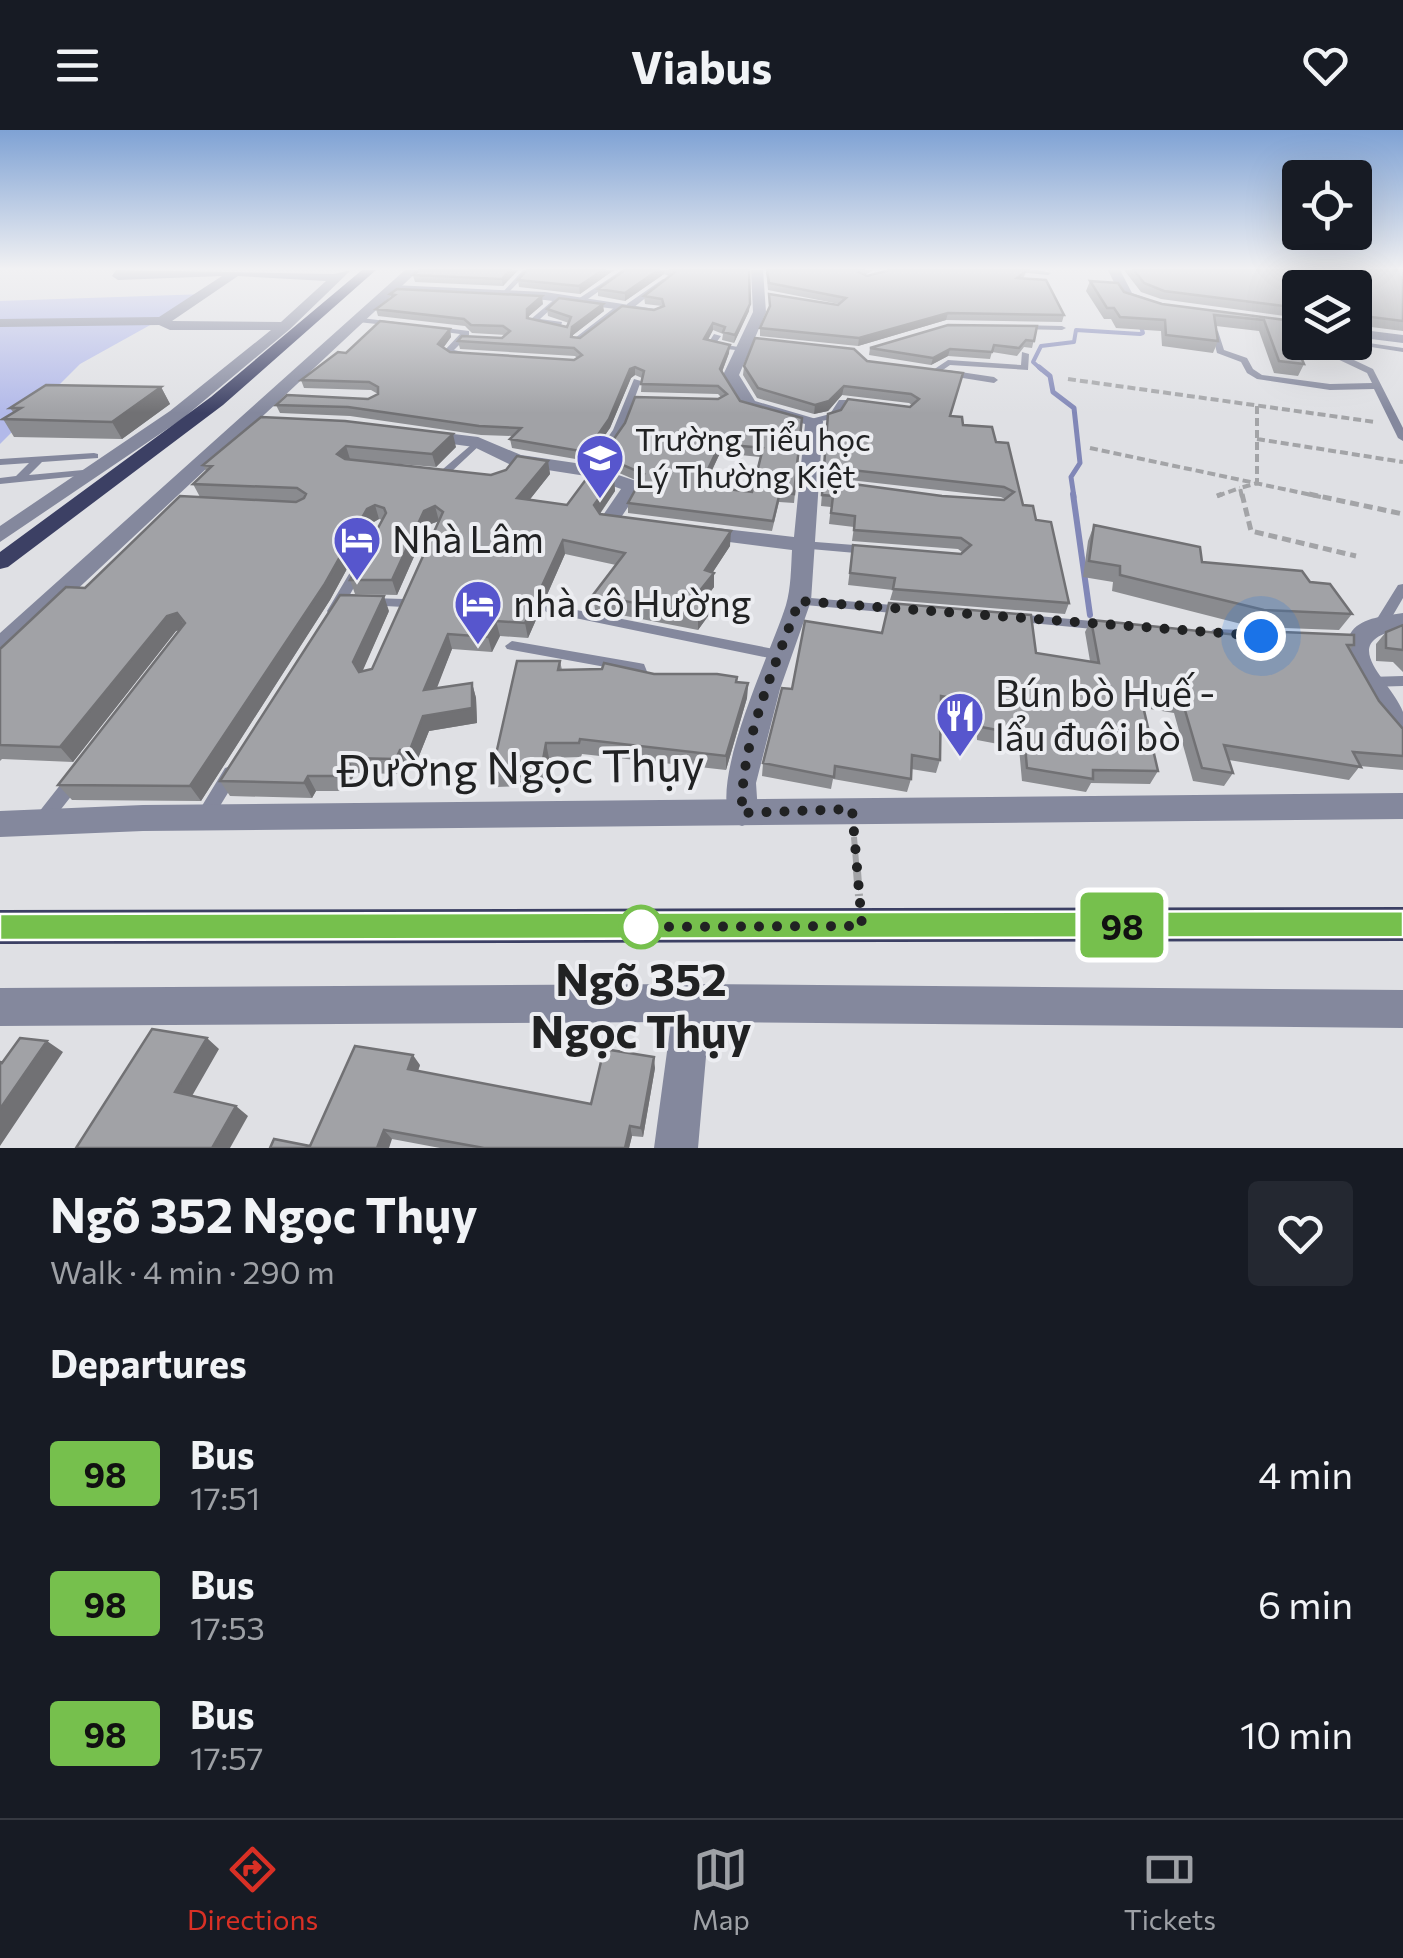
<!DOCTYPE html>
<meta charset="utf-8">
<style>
:root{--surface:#171b24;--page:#242831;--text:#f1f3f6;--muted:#9ea1a6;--line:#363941;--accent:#d93025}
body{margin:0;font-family:Commissioner,sans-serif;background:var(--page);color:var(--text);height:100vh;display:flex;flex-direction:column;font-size:38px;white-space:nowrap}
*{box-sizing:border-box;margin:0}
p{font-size:32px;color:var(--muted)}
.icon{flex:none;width:55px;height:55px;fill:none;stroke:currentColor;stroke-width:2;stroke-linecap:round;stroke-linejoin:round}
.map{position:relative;height:1018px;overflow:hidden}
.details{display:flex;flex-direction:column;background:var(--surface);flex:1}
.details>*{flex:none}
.badge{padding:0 20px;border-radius:8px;font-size:35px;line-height:65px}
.buttons{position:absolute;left:1282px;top:30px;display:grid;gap:20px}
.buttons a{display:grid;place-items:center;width:90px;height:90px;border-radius:10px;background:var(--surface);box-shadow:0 10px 40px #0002;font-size:50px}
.you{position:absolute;width:50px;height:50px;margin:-25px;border:8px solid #fff;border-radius:50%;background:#1a73e8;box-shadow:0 0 0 15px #1a73e833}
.map>.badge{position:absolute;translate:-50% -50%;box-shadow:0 0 0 5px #fff}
h2{padding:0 50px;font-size:38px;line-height:90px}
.round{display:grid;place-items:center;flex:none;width:105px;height:105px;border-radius:10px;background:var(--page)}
.overview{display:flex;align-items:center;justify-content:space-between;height:170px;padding:0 50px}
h1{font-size:48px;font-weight:700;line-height:75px}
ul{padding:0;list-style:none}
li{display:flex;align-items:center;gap:30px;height:130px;padding:0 50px}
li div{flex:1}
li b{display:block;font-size:38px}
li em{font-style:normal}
li .badge{min-width:110px;font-weight:700;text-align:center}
header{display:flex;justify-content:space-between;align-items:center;height:130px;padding:0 50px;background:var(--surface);font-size:45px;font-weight:700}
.tabs{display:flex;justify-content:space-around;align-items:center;height:140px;border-top:2px solid var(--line);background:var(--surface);font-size:28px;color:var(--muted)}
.tabs a{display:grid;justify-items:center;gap:5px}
.tabs .on{color:var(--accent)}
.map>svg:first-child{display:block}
.green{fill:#b2b9e9}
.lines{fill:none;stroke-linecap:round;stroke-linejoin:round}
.stream-far2{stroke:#8187b7;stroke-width:4}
.stream-far1{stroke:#8187b7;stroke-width:5}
.stream{stroke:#8187b7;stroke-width:6}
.path-far3{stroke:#a3a4a7;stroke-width:4;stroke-dasharray:8 4;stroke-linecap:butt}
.path-far2{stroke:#a3a4a7;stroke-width:5;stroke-dasharray:9 5;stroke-linecap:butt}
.path-far1{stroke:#a3a4a7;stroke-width:6;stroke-dasharray:11 6;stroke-linecap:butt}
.path{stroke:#a3a4a7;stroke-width:8;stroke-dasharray:15 8;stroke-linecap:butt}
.service{fill:#84889d;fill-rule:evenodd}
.minor{fill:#84889d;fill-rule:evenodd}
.tertiary{fill:#84889d;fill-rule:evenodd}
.primary{fill:#3c4064;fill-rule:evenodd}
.wall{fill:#8a8b8f;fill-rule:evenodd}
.shaded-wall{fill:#717174}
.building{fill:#a1a2a6;stroke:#717174;stroke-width:2.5;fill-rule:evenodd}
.line{fill:#76c04d;stroke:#fff;stroke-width:2.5}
.walk{stroke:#212223;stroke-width:10;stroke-dasharray:0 18}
.stop-dot{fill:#fff;stroke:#76c04d;stroke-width:5}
.labels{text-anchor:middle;stroke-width:8;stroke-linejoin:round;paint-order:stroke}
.far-poi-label{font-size:32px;fill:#212223;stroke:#ecedf1;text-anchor:start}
.poi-label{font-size:38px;fill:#212223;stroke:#ecedf1;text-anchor:start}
.near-street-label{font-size:45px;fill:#212223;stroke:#ecedf1}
.near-stop-label{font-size:45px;font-weight:bold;fill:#212223;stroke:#ecedf1}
</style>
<header><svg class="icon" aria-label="menu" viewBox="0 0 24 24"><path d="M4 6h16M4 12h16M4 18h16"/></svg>Viabus<svg class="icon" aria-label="heart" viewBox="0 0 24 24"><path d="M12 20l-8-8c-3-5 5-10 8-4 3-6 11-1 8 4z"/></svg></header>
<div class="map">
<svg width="1403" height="1018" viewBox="0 0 1403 1018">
<rect width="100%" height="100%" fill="#dfe0e4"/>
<path class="green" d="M206 164 80 234 0 314V171Z"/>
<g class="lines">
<path class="stream-far2" d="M1042 240 1033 232 1041 216 1074 212 1076 200 1140 204 1143 203 1139 191"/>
<path class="stream-far1" d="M1039 237 1050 246 1053 262 1074 278 1080 333 1071 347 1074 367"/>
<path class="stream" d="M1073 364 1090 485"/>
<path class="path-far3" d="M1068 249 1375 292
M1257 309 1403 332
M1090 318 1321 367
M1217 366 1240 358
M1242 367 1240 358 1257 353V275"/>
<path class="path-far2" d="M1242 364 1251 401 1356 426
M1309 364 1403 384
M1217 366 1222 364"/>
<path class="path-far1" d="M854 707 857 744"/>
<path class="path" d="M857 741 859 766"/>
<path class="service" d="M523 140H530L507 164H503V162Z
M622 140H630L582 173 575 171Z
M1008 141 1038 140 1051 143 1048 145Z
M663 149 668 150 633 178H627V174Z
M557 167 563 168 540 189 562 192 561 196 568 197V201L551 198 553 196 531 193V189Z
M619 174 626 176 581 212H575V208Z
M361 188 395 192 399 194 395 196 358 192 357 190Z
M1018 195 1062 196 1066 198 1062 200 1015 199V195Z
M429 196 469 201V205L454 220 467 223V227L444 221 460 204 429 200Z
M1211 199 1218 201 1224 220 1247 228 1253 239 1262 245 1330 254 1372 253 1367 243 1331 226 1322 212H1330L1337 222 1373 239 1403 298V311L1398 308 1374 259 1330 260 1257 249 1247 243 1241 232 1217 223Z
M714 204 721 206 716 213 749 219 745 221 708 217 707 215Z
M1355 211 1403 218V222L1339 212Z
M1022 222 1029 224 1028 240 950 235 937 244 930 242 948 230 1021 235Z
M947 240 994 247 998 250 994 253 944 245 943 243Z
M634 249 641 251 623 300 593 343H585L584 341 613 300Z
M839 270H864L869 273 864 276 845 275 837 288 811 293V289L830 284Z
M478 309 481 310V314L450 343 427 346V342L443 339Z
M94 323 98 324V328L42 332 29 345 94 339 99 342 98 344 0 354V348L16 346 29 333 0 335V329Z
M803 411 867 416 873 420 867 424 799 418 797 415 799 412Z
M358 435 364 439 341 481 339 484H329L327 481 352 439Z
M1403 454V468L1389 492 1387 495H1377L1375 492 1398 455Z
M799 467 904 476 911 480 904 484 794 474 792 471 794 468Z
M371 468 404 469 411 473 404 477 366 475 364 472Z
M551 475 779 520 786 525 779 530 546 482 544 479 546 476Z
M1015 484 1103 492 1110 496 1103 500 1010 491 1008 488 1010 485Z
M1214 499 1273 501 1280 506 1273 511 1209 507 1207 504Z
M512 511 639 533 644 534 648 544 654 546 656 550 654 554 649 555 636 551 633 542 507 519 505 516Z
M1403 546V556L1369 557 1364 556 1362 552 1364 548 1369 547Z
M231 636 237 638 239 643 237 648 209 694 203 696 197 694 194 689 197 684 225 638Z
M74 643 80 645 82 650 80 655 47 697 41 699 35 697 32 692 35 687 68 645Z"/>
<path class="minor" d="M116 140 334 144 351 140 290 199 182 289 0 412V396L170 281 271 200H170L159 195 0 197V189L159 187 222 146 118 150 112 146ZM238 146 326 151 281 192 172 191Z
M751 140H763L766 182 739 245 755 271 823 291 811 471 780 559 756 653 758 683 753 692 742 696 731 692C709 648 771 523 786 475 791 458 791 438 792 420L698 408 687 402 698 396 794 407 805 294 743 278 723 245 753 182Z
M1108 140H1120L1132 163 1157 172V178L1122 169Z
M393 155 545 162 662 180 655 184 545 170 389 162 387 159Z
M1256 186 1300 192V200L1251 193 1249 190Z
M1355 199 1403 205V213L1355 207Z
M421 300 478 307 521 325 589 335 639 352 642 356 622 386 640 390 643 394 633 400 602 395 599 391 621 359 586 346 509 334 474 317 415 309V301Z
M1403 483V499C1333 511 1391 550 1403 582 1403 591 1403 605 1403 615 1378 607 1332 526 1352 501 1363 487 1386 486 1403 483Z
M692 854 1403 860V898L709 892 698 1018H654L671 892 0 896V858Z"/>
<path class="tertiary" d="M405 140H419L9 523 0 526V503Z
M1403 663V689L143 701 0 707V681L143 675Z"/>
<path class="primary" d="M362 140H376L223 275 8 437 0 439V422L211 267Z
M1403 777V811L0 814V780Z"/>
</g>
<path class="wall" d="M419 140H518L503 156 415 152 413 145Z
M614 140 580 164 519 157 518 150Z
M625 140H749V181L734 213 722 210 723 204 713 200 708 210 729 223 722 242 740 271 802 288 794 373 779 372 772 401 628 383V373L640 352 603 336 602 326 718 269 721 267 718 264 641 262 642 248 635 245 631 248 610 298 587 331 512 318 510 309 513 306 481 305 350 286 280 283 276 275 368 269 378 264 371 260 304 258 301 250 346 223 450 199 451 207 444 217 450 222 574 230 577 228 575 226 460 219 458 211 502 208 506 205 472 203 465 196 378 186 376 179 391 167 390 164 543 174 529 186 528 188 567 197 569 193 548 186 547 179 604 181 573 205V207L580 208 662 176 645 174 644 166 669 146 664 144 625 171 598 166V159ZM720 323 760 327 752 362 704 357Z
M766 140H873L865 145 867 146 1027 140 1023 149 1064 185 1062 192 946 190 858 216 760 206V198L839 174 768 160Z
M1124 140H1403V201L1355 195V158H1300V188L1161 169 1141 162Z
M1090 151 1162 174 1285 190 1304 234 1298 246 1274 243 1259 201 1216 196 1218 211 1213 223 1162 216 1161 201 1116 198 1111 189H1104L1086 161Z
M1037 196 1032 218 1024 217 1017 226 992 222 990 229 948 226 931 235 869 225 870 218Z
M867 231 963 295 996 312 1023 375 1036 390 1069 473 1065 484 890 470 893 460 848 455 853 415 961 424 962 422 958 419 852 411 854 397 829 394 831 377 821 376 823 350 942 366 1005 369 1001 367 823 347 828 284 910 277 912 275 909 273 842 265 828 281 814 284 757 268 743 245 744 236Z
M161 257 170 274 122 309 14 307 3 289 13 282 10 278Z
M261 287 456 317 436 337 350 330 491 345 548 331 550 344 530 369 567 375 614 347 615 361 600 384 730 416 713 442 714 457 707 466 711 482 698 500 595 480 593 465 616 435 565 424 528 508 500 506 492 522 452 519 436 558 472 553 476 568 477 593 429 601 415 636 406 635 403 644 355 643 346 661H316L312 668 230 666 220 651 389 481 362 541 372 539 439 391 428 395 397 465 355 464 350 450 382 390 379 389 372 393 330 470 201 671 72 670 58 655 180 500 176 501 73 632 2 629 0 631V519L85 458 200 367 193 354 206 341 203 335Z
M1094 395 1202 432 1310 452 1352 484 1339 500 1253 497 1112 461 1113 452 1083 447 1088 411Z
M1091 490 1254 507 1258 501 1354 515 1350 520 1379 571 1403 599V640L1360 636 1349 650 1229 630 1233 643 1224 656 1193 651 1174 583 1144 578 1158 641 1150 654 1091 653 1086 662 1022 651 1019 618 977 610 976 586 941 580 940 630 936 643 911 639V649L907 662 833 649 831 659 762 646 763 633 792 559 882 503 1090 531 1085 502Z
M1403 495V542L1393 532 1376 531V514L1386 502Z
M560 531 562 540 654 544 748 553 747 568 726 640 582 624 581 627 549 628 545 655 496 657 492 642Z
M420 935 418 941 591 974 655 938 643 1007 632 1006 629 1018H440L392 1009 310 1016Z"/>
<path class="shaded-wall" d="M510 140H518L503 156 502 149Z
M603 140H614L580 164 579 156Z
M658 140H664V144L625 171V163Z
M542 166 543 174 529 186 528 195 527 179Z
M603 174 604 181 573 205 572 215V197Z
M750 174 749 181 734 213 735 205Z
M948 183 946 190 858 216 859 208Z
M713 193V200L704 217V209Z
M450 199 451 207 440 222 438 214Z
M730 215 729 223 720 247V239Z
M950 219 948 226 931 235 933 228Z
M635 237V245L631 248 610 298 587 331 586 322 630 239Z
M844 256 842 265 828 281 814 284 815 275Z
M161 257 170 274 122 309 112 292Z
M453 304 456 317 436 337 432 324Z
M720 314V323L700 366V356Z
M346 316 350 329 341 337 337 324Z
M548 331 550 344 520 382 517 368Z
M614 347 615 361 596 389 594 375Z
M375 375 379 389 372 393 330 470 201 671 190 656 367 379Z
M435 376 439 391 428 395 397 465 392 450 424 381Z
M731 401 730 416 705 454 714 443V457L698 478V463L705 440Z
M563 410 565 424 528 508 525 493Z
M384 466 389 481 360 547 353 532Z
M712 467 711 482 698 500V485Z
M177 483 186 498 176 501 73 632 60 617 167 486Z
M496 491 500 506 492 522 488 507Z
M448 504 452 519 430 576 424 560Z
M472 553 476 568 477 593 429 601 415 636 410 620 423 586Z
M748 553 747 568 726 640V626Z
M546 613 549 628 545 655 541 641Z
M400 620 406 635 403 644 396 629Z
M348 628 355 643 346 661 339 646Z
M308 646 316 661 312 668 304 653Z
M207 908 219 919 188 973 175 962Z
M47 911 63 922 0 1016V979Z
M413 925 420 935 415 949 408 939Z
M654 927 655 938 643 1007 641 998Z
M236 976 248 986 230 1018H212Z
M630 996 632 1006 629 1018H625Z
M384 1000 392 1009 389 1018H377Z"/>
<path class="building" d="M419 140H510L502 149 413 145Z
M527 140H603L579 156 518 150Z
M625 140H658L625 163 598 159Z
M672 140H749L750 174 735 205 723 202 725 197 713 193 704 209 730 215 720 239 740 271 802 288 794 364 780 362 773 391 628 373 644 344 602 326 625 293 635 267 718 269 727 264 718 256 641 254 644 241 635 237 630 239 609 289 586 322 510 309 521 298 479 296 348 277 276 275 287 265 368 269 378 264V257L369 252 301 250 338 222 346 223 380 191 450 199 438 214 450 222 574 230 582 225 574 218 458 211 462 206 502 208 510 201 503 196 471 195 464 189 376 179 395 165 390 164 397 159 542 166 527 179V188L567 197 571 187 547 179 559 168 603 174 572 197 571 207 580 208 622 176 654 180 664 176 662 169 644 166 675 142ZM720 314 763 318 752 362 700 356Z
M767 140H862L859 142 867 146 890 140H1027L1017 148 1046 150 1064 185 948 183 859 208 760 198 770 176 769 164 838 175 846 168 769 153Z
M1134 140H1403V191L1355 185V158H1300V178L1164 161 1144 153Z
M1090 151 1118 153 1124 162 1162 174 1285 190 1304 234 1279 231 1264 190 1214 185 1218 211 1166 205 1165 190 1120 187 1114 178H1107Z
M948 195 1037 196 1034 211 1026 210 1019 218 994 215 992 222 950 219 933 228 870 218Z
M755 208 854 219 867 231 963 243 950 286 962 287 963 295 992 297 996 312 1008 313 1023 375 1033 376 1036 390 1051 392 1069 473 893 459 895 448 850 443 853 415 961 424 971 415 961 408 854 400 855 386 831 383 833 366 822 365 823 350 942 366 1004 370 1014 362 1004 357 824 337 828 284 841 280 848 269 910 277 919 269 911 264 844 256 829 271 815 275 758 258 744 236Z
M46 255 161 257 112 292 3 289 21 278H10Z
M261 287 345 291 453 304 432 324 346 316 337 324 345 329 491 345 506 340 517 326 548 331 517 368 567 375 593 340 614 347 594 375 600 384 731 401 705 440 714 443 698 463 712 467 698 485 593 465 625 423 563 410 525 493 496 491 488 507 448 504 424 560 472 553V578L423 586 410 620H400L396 629 348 628 339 646H308L304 653 220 651 340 465 384 466 353 532 359 542 372 539 443 382 435 376 424 381 392 450H350L386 383 384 378 375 375 367 379 324 455 190 656 58 655 185 493 177 483 167 486 60 617 0 615V519L66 457 85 458 180 366 296 372 304 368 306 364 297 358 193 354 212 336 203 335Z
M1094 395 1200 417 1202 432 1302 441 1310 452 1330 454 1352 484 1264 480 1120 445V436L1089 431Z
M889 473 1031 485 1036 523 1099 533 1091 490 1257 507 1258 501 1354 505V515H1347L1379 571 1403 599V626L1353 622 1361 637 1224 615 1233 643 1202 638 1182 570 1140 563 1158 641 1093 640V649L1027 638 1024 605 981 597 980 573 941 566 940 630 912 625 911 649 835 636 834 647 763 633 782 558 792 559 805 491 882 503Z
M1403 495V520L1386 518V502Z
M517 531H560L558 540 602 539 604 533 654 544H717L737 547 736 552 748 553 726 626 580 609 579 613H546L541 641 492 642Z
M152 899 207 908 175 962 236 976 212 1018H76Z
M20 908 47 911 0 979V932L2 933Z
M355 916 413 925 408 939 591 974 604 919 654 927 641 998 630 996 625 1018H484L384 1000 377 1018H270L274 1009 310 1016Z"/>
<linearGradient id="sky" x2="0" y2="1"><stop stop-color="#7fa2d4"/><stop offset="0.49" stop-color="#f1f1f3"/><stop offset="1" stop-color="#f1f1f3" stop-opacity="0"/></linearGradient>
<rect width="1403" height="283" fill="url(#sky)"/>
<path class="line" d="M1403 781V807L0 810V784Z"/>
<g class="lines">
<path class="walk" d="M641 797H628L862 796 852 679 742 683C740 612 775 537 799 471L1261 506"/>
</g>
<defs>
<g id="school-pin" transform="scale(2.5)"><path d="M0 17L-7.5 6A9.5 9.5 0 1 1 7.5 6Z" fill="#5756cd" stroke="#ecedf1"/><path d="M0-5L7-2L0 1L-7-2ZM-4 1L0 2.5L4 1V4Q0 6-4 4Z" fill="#fff"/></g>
<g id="hotel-pin" transform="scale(2.5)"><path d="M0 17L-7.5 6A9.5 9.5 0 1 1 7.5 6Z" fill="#5756cd" stroke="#ecedf1"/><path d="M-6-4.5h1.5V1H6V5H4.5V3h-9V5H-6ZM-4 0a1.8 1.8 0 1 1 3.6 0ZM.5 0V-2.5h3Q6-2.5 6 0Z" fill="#fff"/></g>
<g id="restaurant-pin" transform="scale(2.5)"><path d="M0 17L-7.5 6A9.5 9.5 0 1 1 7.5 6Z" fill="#5756cd" stroke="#ecedf1"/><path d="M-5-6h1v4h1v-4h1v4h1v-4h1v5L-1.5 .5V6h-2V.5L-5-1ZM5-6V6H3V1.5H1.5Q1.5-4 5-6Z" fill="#fff"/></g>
</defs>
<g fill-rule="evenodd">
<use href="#school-pin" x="600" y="328"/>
<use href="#hotel-pin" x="357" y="410"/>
<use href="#hotel-pin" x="478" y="474"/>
<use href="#restaurant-pin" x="960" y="586"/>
</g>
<circle class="stop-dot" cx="641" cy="797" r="20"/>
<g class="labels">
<g class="far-poi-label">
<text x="635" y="321">Trường Tiểu học<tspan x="635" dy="37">Lý Thường Kiệt</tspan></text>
</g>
<g class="poi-label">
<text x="392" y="423">Nhà Lâm</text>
<text x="513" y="487">nhà cô Hường</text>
<text x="995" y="577">Bún bò Huế -<tspan x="995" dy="44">lẩu đuôi bò</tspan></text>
</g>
<g class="near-street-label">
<text transform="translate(521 638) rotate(-1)" y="16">Đường Ngọc Thụy</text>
</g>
<g class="near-stop-label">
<text x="641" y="866">Ngõ 352<tspan x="641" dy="52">Ngọc Thụy</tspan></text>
</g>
</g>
</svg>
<div class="buttons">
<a><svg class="icon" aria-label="locate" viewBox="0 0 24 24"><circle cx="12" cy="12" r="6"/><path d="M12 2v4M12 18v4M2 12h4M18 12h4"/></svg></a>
<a><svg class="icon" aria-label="layers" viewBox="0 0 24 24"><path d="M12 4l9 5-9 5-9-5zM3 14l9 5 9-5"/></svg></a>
</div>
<div class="you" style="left:1261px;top:506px"></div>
<b class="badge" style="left:1122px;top:795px;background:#76c04d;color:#111">98</b>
</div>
<section class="details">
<div class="overview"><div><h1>Ngõ 352 Ngọc Thụy</h1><p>Walk · 4 min · 290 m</p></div><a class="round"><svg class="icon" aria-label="heart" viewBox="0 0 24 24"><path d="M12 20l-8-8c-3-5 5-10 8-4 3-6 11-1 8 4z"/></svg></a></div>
<h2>Departures</h2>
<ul>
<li><span class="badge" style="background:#76c04d;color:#111">98</span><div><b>Bus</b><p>17:51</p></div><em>4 min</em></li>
<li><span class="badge" style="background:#76c04d;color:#111">98</span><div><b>Bus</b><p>17:53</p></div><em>6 min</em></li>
<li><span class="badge" style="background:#76c04d;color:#111">98</span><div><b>Bus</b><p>17:57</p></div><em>10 min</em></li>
</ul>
</section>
<nav class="tabs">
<a class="on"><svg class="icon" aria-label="directions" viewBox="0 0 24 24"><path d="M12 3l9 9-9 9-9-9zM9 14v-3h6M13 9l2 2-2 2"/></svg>Directions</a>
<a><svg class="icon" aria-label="map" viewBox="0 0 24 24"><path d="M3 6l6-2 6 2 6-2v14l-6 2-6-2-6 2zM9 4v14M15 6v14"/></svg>Map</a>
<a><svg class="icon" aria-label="tickets" viewBox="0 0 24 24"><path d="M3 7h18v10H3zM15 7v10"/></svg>Tickets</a>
</nav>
